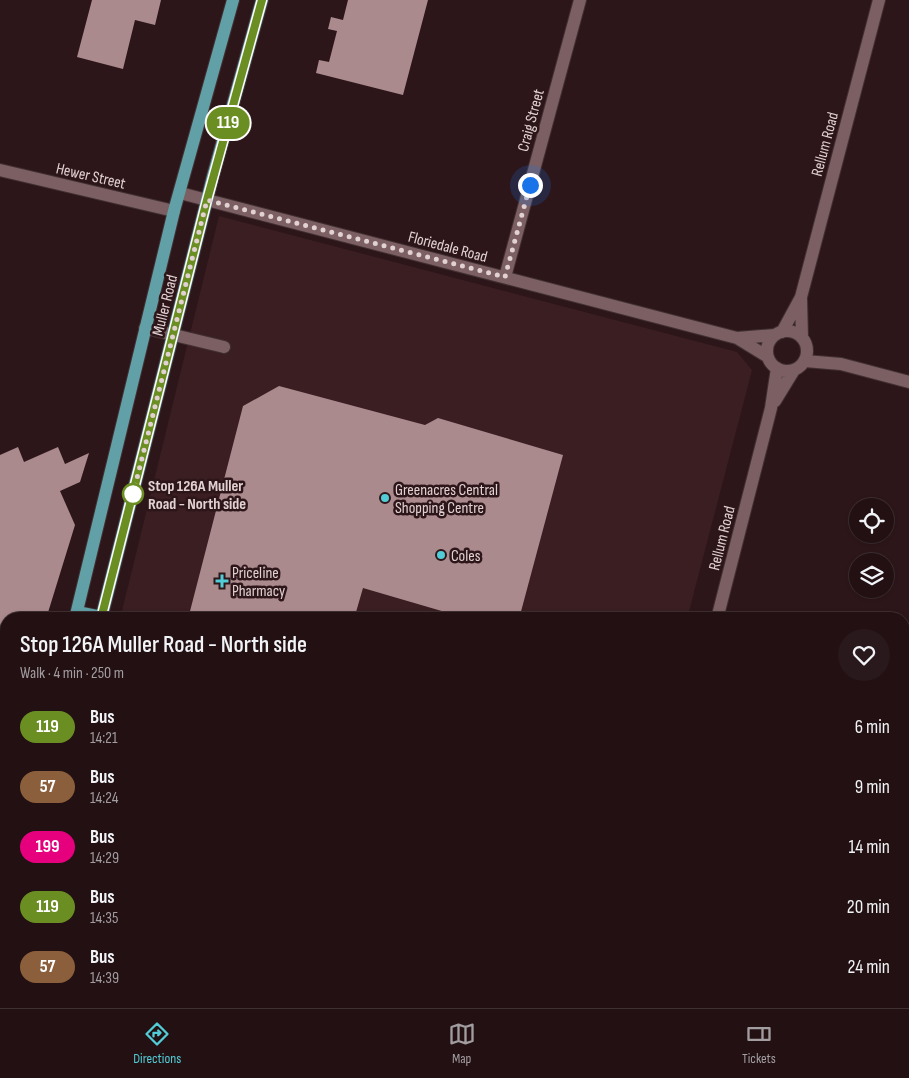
<!DOCTYPE html>
<meta charset="utf-8">
<style>
:root{--surface:#221013;--page:#2a191c;--text:#f1f3f6;--muted:#a29da0;--line:#3f3033;--accent:#52ccd6}
body{margin:0;font-family:"Sofia Sans Condensed",sans-serif;background:var(--page);color:var(--text);height:100vh;display:flex;flex-direction:column;font-size:19px;white-space:nowrap}
*{box-sizing:border-box;margin:0}
p{font-size:16px;color:var(--muted)}
.icon{flex:none;width:28px;height:28px;fill:none;stroke:currentColor;stroke-width:2;stroke-linecap:round;stroke-linejoin:round}
.map{position:relative;flex:1;overflow:hidden}
.sheet{position:absolute;left:0px;top:612px;width:910px;height:396px;display:flex;flex-direction:column;background:var(--surface);border-radius:20px 20px 0 0;box-shadow:0 1px 4px #0004,0 0 0 1px var(--line)}
.sheet>*{flex:none}
.badge{padding:0 10px;border-radius:16px;font-size:18px;line-height:32px}
.buttons{position:absolute;left:849px;top:498px;display:grid;gap:10px}
.buttons a{display:grid;place-items:center;width:45px;height:45px;border-radius:50%;background:var(--surface);box-shadow:0 1px 4px #0004,0 0 0 1px var(--line);font-size:25px}
.you{position:absolute;width:25px;height:25px;margin:-12px;border:4px solid #fff;border-radius:50%;background:#1a73e8;box-shadow:0 0 0 8px #1a73e833}
.map>.badge{position:absolute;translate:-50% -50%;box-shadow:0 0 0 2px #fff}
.round{display:grid;place-items:center;flex:none;width:52px;height:52px;border-radius:26px;background:var(--page)}
.headline{display:flex;align-items:center;justify-content:space-between;height:85px;padding:0 20px}
h1{font-size:24px;font-weight:600;line-height:38px}
ul{padding:0;list-style:none}
li{display:flex;align-items:center;gap:15px;height:60px;padding:0 20px}
li div{flex:1}
li b{display:block;font-size:19px}
li em{font-style:normal}
li .badge{min-width:55px;font-weight:700;text-align:center}
.dock{display:flex;justify-content:space-around;align-items:center;height:70px;border-top:1px solid var(--line);background:var(--surface);font-size:14px;color:var(--muted)}
.dock a{display:grid;justify-items:center;gap:2px}
.dock .on{color:var(--accent)}
.map>svg:first-child{display:block}
.built{fill:#3b1e22}
.building{fill:#aa8a8d}
.lines{fill:none;stroke-linecap:round;stroke-linejoin:round}
.minor-casing{stroke:#413032;stroke-width:14}
.major-casing{stroke:#413032;stroke-width:14}
.highway-casing{stroke:#413032;stroke-width:17}
.minor{stroke:#7c5f62;stroke-width:12}
.major{stroke:#62a0a8;stroke-width:12}
.highway{stroke:#51ccd6;stroke-width:15}
.line-casing{stroke:#fff;stroke-width:11}
.line{stroke:#6b8e23;stroke-width:8}
.walk{stroke:#e2d1d2;stroke-width:5;stroke-dasharray:0 9}
.stop-dot{fill:#fff;stroke:#6b8e23;stroke-width:2.5}
.poi-dot{fill:#52ccd6;stroke:#2d1619;stroke-width:2}
.labels{text-anchor:middle;stroke-width:5;stroke-linejoin:round;paint-order:stroke}
.street-label{font-size:16px;fill:#e2d1d2;stroke:#2d1619}
.stop-label{font-size:16px;font-weight:bold;fill:#e2d1d2;stroke:#2d1619;text-anchor:start}
.poi-label{font-size:16px;fill:#e2d1d2;stroke:#2d1619;text-anchor:start}
</style>
<div class="map">
<svg width="909" height="1008" viewBox="0 0 909 1008">
<rect width="100%" height="100%" fill="#2d1619"/>
<path class="built" d="M219 216 737 352 752 370 687 619H120Z
M73 1003H132L118 1008H77Z
M359 1003H585L583 1008H380Z"/>
<path class="building" d="M92 0H161L155 25 135 20 123 69 77 57Z
M348 0H428L403 95 316 73 319 60 329 62 337 31 328 29 331 17 343 20Z
M279 386 425 425 438 418 563 455 519 619H469L363 588 354 619H188L243 406Z
M18 447 24 462 58 447 65 464 89 453 80 482 60 491 75 525 46 619H6V636L0 639V455Z
M468 1002H558L557 1008H487Z"/>
<g class="lines">
<g class="minor-casing">
<path id="minor" d="M0 170 174 211
M180 193 737 338 768 357
M505 277 580 0
M801 299 802 338
M145 328 224 347
M767 351a20 20 0 1 1 40 0a20 20 0 1 1-40 0Z
M782 332 801 297 879 0
M737 338 775 335
M805 361 841 364 909 382
M775 401 794 370
M717 619 771 408 777 368
M904 701 909 702
M209 1002 230 1008
M161 1008 174 1002
M613 1008 614 1002"/>
</g>
<g class="major-casing">
<path id="major" d="M77 612 102 617
M75 619 174 211 233 0
M101 619 213 176 262 0
M0 859 6 852
M0 901 6 897"/>
</g>
<g class="highway-casing">
<path id="highway" d="M0 923 6 936
M38 1002 40 1008"/>
</g>
<use href="#minor" class="minor"/>
<use href="#major" class="major"/>
<use href="#highway" class="highway"/>
</g>
<g class="lines">
<g class="line-casing">
<path id="line" d="M101 619 207 200 262 0"/>
</g>
<use href="#line" class="line"/>
<path class="walk" d="M133 494 207 200 505 277 530 185"/>
</g>
<circle class="stop-dot" cx="133" cy="494" r="10"/>
<g class="poi-dot">
<circle cx="385" cy="498" r="5"/>
<circle cx="441" cy="555" r="5"/>
<path d="M219.5 573.5h5v5h5v5h-5v5h-5v-5h-5v-5h5z"/>
</g>
<g class="labels">
<g class="street-label">
<text transform="translate(530 120) rotate(-75)" y="6">Craig Street</text>
<text transform="translate(824 144) rotate(-75)" y="6">Rellum Road</text>
<text transform="translate(91 175) rotate(13)" y="6">Hewer Street</text>
<text transform="translate(448 246) rotate(15)" y="6">Floriedale Road</text>
<text transform="translate(164 305) rotate(-76)" y="6">Muller Road</text>
<text transform="translate(721 538) rotate(-76)" y="6">Rellum Road</text>
</g>
<g class="stop-label">
<text x="148" y="491">Stop 126A Muller<tspan x="148" dy="18">Road - North side</tspan></text>
</g>
<g class="poi-label">
<text x="395" y="495">Greenacres Central<tspan x="395" dy="18">Shopping Centre</tspan></text>
<text x="451" y="561">Coles</text>
<text x="232" y="578">Priceline<tspan x="232" dy="18">Pharmacy</tspan></text>
</g>
</g>
</svg>
<div class="buttons">
<a><svg class="icon" aria-label="locate" viewBox="0 0 24 24"><circle cx="12" cy="12" r="6"/><path d="M12 2v4M12 18v4M2 12h4M18 12h4"/></svg></a>
<a><svg class="icon" aria-label="layers" viewBox="0 0 24 24"><path d="M12 4l9 5-9 5-9-5zM3 14l9 5 9-5"/></svg></a>
</div>
<div class="you" style="left:530px;top:185px"></div>
<b class="badge" style="left:228px;top:123px;background:#6b8e23;color:#fff">119</b>
<section class="sheet">
<div class="headline"><div><h1>Stop 126A Muller Road - North side</h1><p>Walk · 4 min · 250 m</p></div><a class="round"><svg class="icon" aria-label="heart" viewBox="0 0 24 24"><path d="M12 20l-8-8c-3-5 5-10 8-4 3-6 11-1 8 4z"/></svg></a></div>
<ul>
<li><span class="badge" style="background:#6b8e23;color:#fff">119</span><div><b>Bus</b><p>14:21</p></div><em>6 min</em></li>
<li><span class="badge" style="background:#8b5e3c;color:#fff">57</span><div><b>Bus</b><p>14:24</p></div><em>9 min</em></li>
<li><span class="badge" style="background:#e6007e;color:#fff">199</span><div><b>Bus</b><p>14:29</p></div><em>14 min</em></li>
<li><span class="badge" style="background:#6b8e23;color:#fff">119</span><div><b>Bus</b><p>14:35</p></div><em>20 min</em></li>
<li><span class="badge" style="background:#8b5e3c;color:#fff">57</span><div><b>Bus</b><p>14:39</p></div><em>24 min</em></li>
</ul>
</section>
</div>
<nav class="dock">
<a class="on"><svg class="icon" aria-label="directions" viewBox="0 0 24 24"><path d="M12 3l9 9-9 9-9-9zM9 14v-3h6M13 9l2 2-2 2"/></svg>Directions</a>
<a><svg class="icon" aria-label="map" viewBox="0 0 24 24"><path d="M3 6l6-2 6 2 6-2v14l-6 2-6-2-6 2zM9 4v14M15 6v14"/></svg>Map</a>
<a><svg class="icon" aria-label="tickets" viewBox="0 0 24 24"><path d="M3 7h18v10H3zM15 7v10"/></svg>Tickets</a>
</nav>
